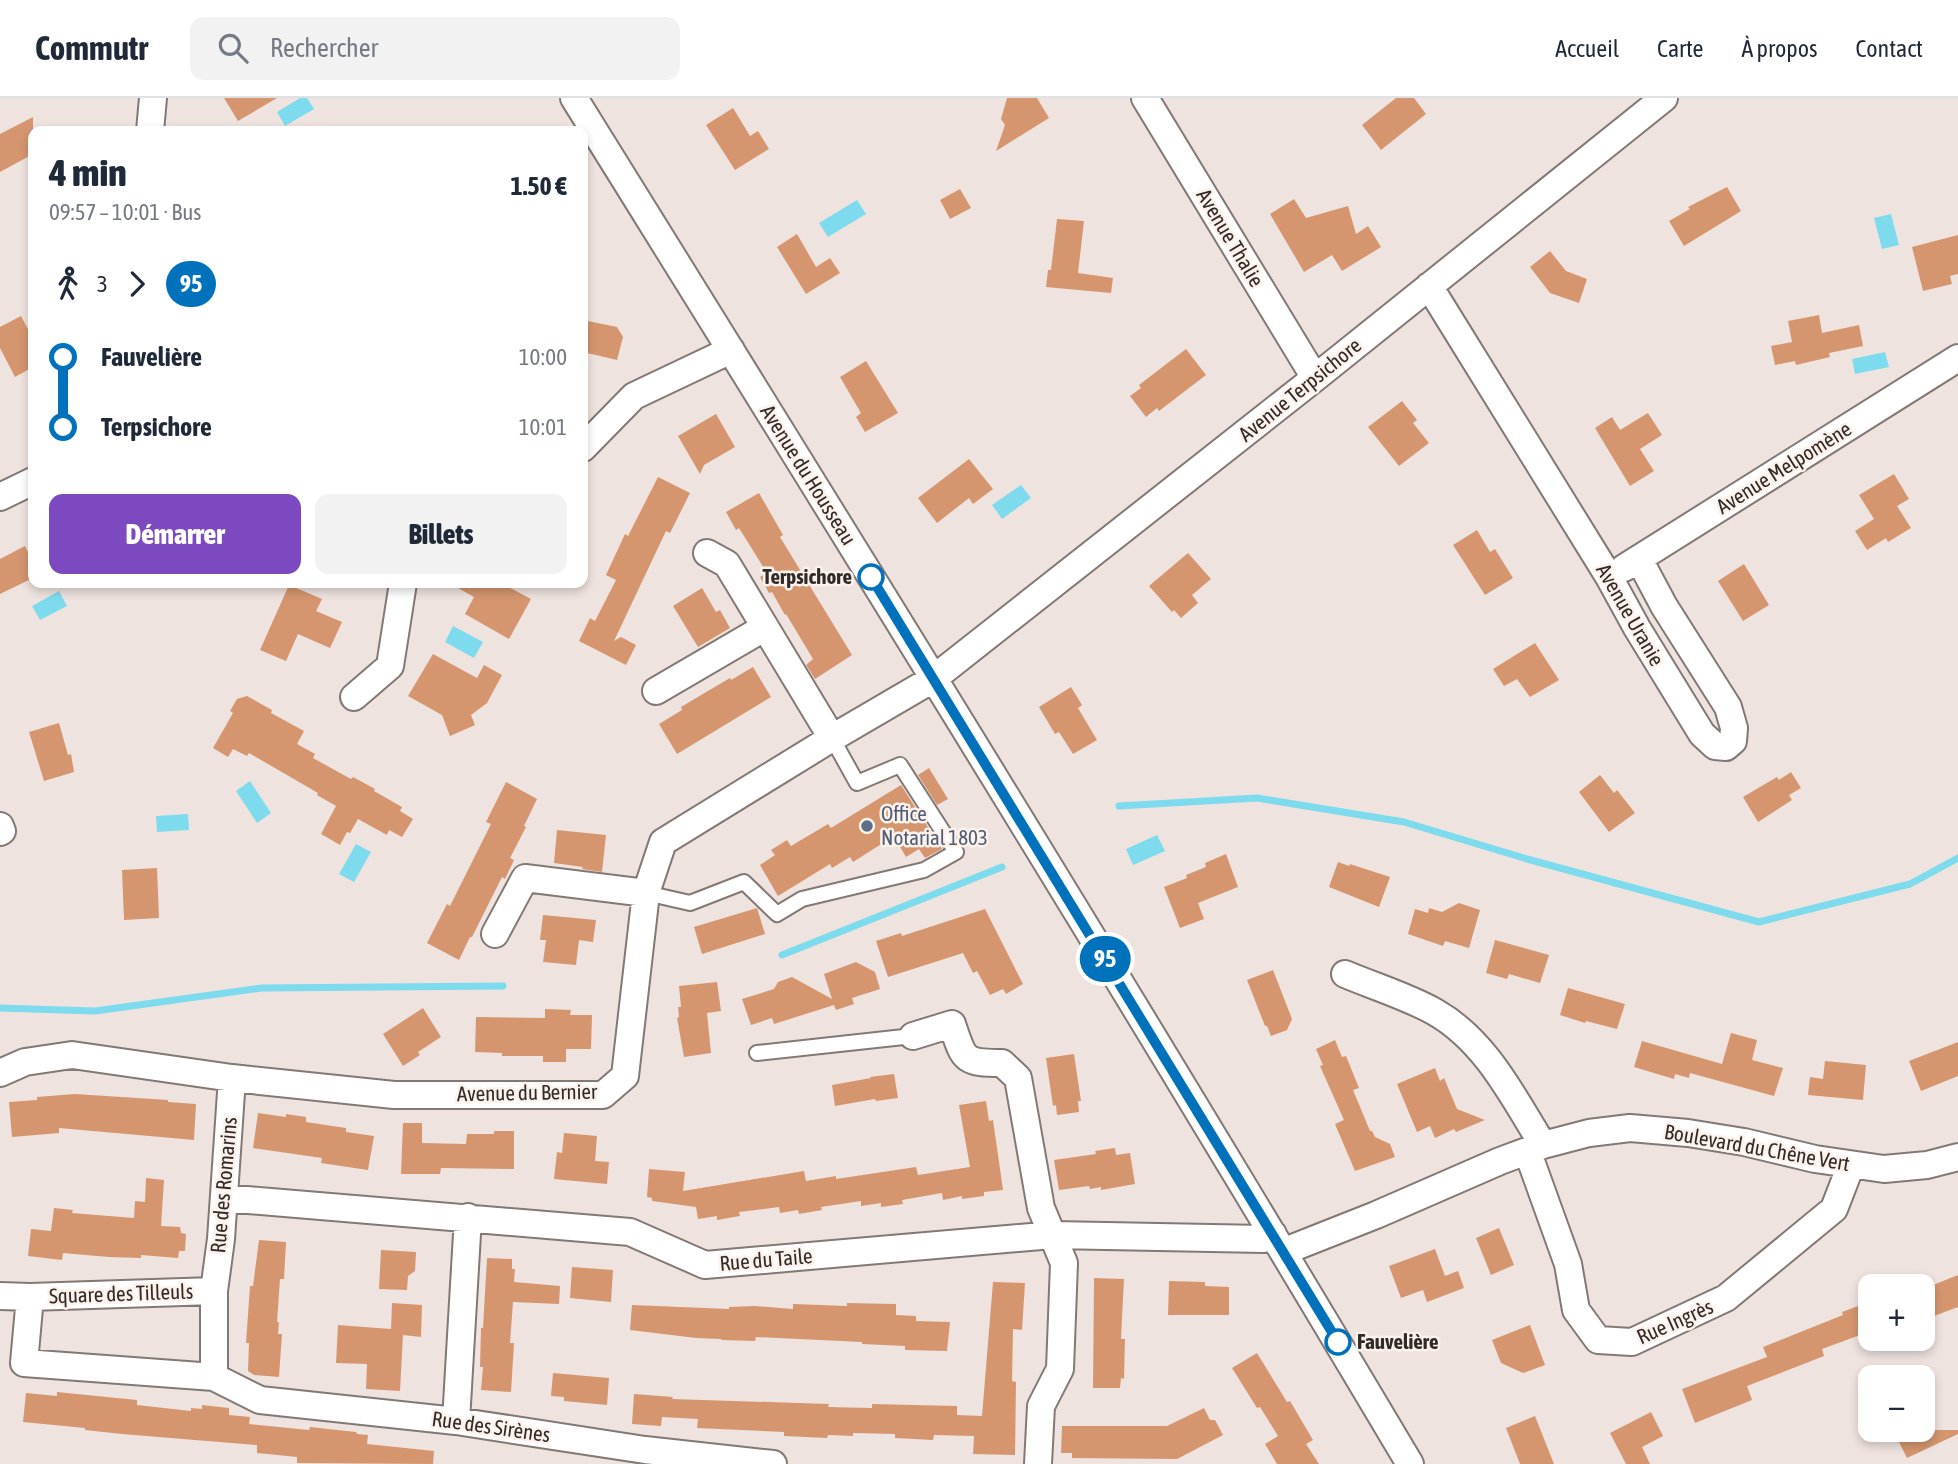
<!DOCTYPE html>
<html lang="fr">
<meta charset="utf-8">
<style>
:root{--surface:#fff;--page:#f2f2f3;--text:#1f2937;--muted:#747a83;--line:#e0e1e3;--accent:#7d49c0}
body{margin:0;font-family:"Asap Condensed",sans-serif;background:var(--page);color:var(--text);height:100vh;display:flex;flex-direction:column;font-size:26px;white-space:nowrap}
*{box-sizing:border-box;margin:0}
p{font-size:23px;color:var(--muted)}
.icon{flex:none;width:38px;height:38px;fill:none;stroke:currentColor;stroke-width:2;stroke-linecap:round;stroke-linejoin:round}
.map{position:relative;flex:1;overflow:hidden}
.details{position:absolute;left:28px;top:28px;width:560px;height:462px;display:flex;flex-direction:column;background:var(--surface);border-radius:14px;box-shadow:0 4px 10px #0003}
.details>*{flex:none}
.badge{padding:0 14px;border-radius:23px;font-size:24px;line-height:46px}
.controls{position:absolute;left:1858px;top:1176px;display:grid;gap:14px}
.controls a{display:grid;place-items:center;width:77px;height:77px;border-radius:14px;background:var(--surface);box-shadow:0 4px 10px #0003;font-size:35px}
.map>.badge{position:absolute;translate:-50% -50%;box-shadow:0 0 0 4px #fff}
.legs{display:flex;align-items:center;gap:10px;height:77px;padding:0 21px;font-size:23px}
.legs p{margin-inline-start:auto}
.head{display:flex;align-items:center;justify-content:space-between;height:119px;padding:0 21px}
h1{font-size:38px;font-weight:800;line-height:52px}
.button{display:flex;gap:14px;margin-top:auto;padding:14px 21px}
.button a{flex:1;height:80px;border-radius:14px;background:var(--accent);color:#fff;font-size:28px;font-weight:800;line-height:80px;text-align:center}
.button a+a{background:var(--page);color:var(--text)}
ul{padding:0 21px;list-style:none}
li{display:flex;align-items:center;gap:24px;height:70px;font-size:26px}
li i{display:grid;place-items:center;width:10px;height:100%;margin:0 9px;background:currentColor}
li i::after{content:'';width:18px;height:18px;margin:-9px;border:5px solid;border-radius:50%;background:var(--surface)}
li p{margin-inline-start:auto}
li:first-child i{background:linear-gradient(#0000 50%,currentColor 0)}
li:last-child i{background:linear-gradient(currentColor 50%,#0000 0)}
header{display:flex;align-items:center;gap:42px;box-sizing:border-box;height:98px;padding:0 35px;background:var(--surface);border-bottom:2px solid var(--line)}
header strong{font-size:33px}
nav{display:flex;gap:38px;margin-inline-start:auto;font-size:24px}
.search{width:490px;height:63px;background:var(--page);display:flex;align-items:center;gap:18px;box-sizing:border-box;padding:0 24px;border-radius:14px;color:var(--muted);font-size:26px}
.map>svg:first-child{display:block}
.water{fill:#7ddbed}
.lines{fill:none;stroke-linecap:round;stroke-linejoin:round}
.stream{stroke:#7ddbed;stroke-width:7}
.building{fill:#d5966f}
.service-casing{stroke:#827874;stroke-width:18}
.minor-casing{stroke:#827874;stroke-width:30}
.service{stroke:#fff;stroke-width:14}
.minor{stroke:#fff;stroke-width:26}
.line-1-casing{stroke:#fff;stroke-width:16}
.line-1{stroke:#0072bc;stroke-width:10}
.stop-1-dot{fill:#fff;stroke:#0072bc;stroke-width:3.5}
.service-dot{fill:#5c6f8a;stroke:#fdf1ec;stroke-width:2.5}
.labels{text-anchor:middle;stroke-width:5;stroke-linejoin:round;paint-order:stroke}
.street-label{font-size:21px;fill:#2f2b29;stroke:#fdf1ec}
.stop-label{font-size:21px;font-weight:bold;fill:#2f2b29;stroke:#fdf1ec;text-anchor:end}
.service-label{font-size:21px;fill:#4e5e75;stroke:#fdf1ec;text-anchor:start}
</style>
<header>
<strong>Commutr</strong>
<div class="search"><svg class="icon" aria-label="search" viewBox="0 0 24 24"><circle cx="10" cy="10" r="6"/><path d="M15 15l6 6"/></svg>Rechercher</div>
<nav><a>Accueil</a><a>Carte</a><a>À propos</a><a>Contact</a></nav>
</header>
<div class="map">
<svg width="1958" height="1366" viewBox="0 0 1958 1366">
<rect width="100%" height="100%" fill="#efe3df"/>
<path class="water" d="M300 0H307L314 11 285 28 277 14Z
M857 102 866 116 828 139 819 125Z
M1891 116 1899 147 1882 151 1874 120Z
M1885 254 1889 269 1855 276 1852 261Z
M1021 387 1031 400 1002 421 992 407Z
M59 493 67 508 40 522 32 508Z
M453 528 483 544 474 560 445 544Z
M250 683 271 715 257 725 236 693Z
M188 716 189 732 157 734 156 718Z
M1157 737 1165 753 1133 767 1126 751Z
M356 746 371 754 354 784 339 776Z"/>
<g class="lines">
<path class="stream" d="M1119 708 1257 700 1404 724 1527 761 1759 824 1910 786 1958 760
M782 857 1002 769
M0 910 95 913 262 890 503 888"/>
</g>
<path class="building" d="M224 0H277L238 23Z
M1007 0H1037L1049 20 996 53 1005 27 1001 21Z
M1396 0H1414L1426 16 1381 52 1362 27Z
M733 10 750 38 758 33 769 51 735 72 706 27Z
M33 19V56L0 74V36Z
M1727 89 1741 113 1684 148 1669 123 1690 111 1688 109Z
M960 91 971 110 950 121 940 102Z
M1294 101 1306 120 1348 108 1356 136 1368 128 1381 149 1342 173 1332 157 1304 174 1270 116Z
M1057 121 1084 123 1078 175 1113 180 1111 195 1046 189 1048 172H1051Z
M797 136 816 169 830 160 840 175 806 196 777 149Z
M1958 137V176L1950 178 1952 186 1923 193 1912 149Z
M1550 153 1566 173 1587 181 1579 205 1550 195 1530 169Z
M1819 217 1822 235 1859 227 1863 248 1829 255 1830 259 1796 267 1795 263 1775 267 1771 248 1792 244 1788 223Z
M21 218 33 241V269L15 279 0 250V229Z
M583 222 617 229 623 239 617 262 583 254Z
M1186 251 1206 277 1159 313 1157 310 1146 319 1130 298 1141 290 1139 287Z
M866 263 898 315 865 334 856 319 861 315 840 279Z
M1402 303 1417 322 1413 325 1429 345 1399 368 1368 329Z
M1648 315 1662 337 1640 351 1654 373 1630 388 1595 330 1612 319 1620 332Z
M716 316 735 349 704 367 700 376 678 338Z
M969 361 993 391 973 406 969 400 937 425 918 400Z
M1894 376 1909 401 1897 408 1911 430 1888 444 1886 440 1867 452 1855 433 1874 421 1859 397Z
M658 379 690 395 670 435 666 433 614 543 621 539 636 547 626 567 579 543 590 520 595 523 616 482 606 477 625 436 628 438Z
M759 395 783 437 780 439 852 557 815 581 806 567 813 561 786 516 785 517 772 494 769 495 760 479 767 475 739 430 736 432 726 414Z
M1477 432 1490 454 1495 451 1513 480 1485 497 1453 447Z
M25 448 33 465V480L0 496V461Z
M1188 455 1211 481 1192 497 1198 505 1181 520 1174 512 1172 514 1149 488Z
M1744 466 1769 507 1743 523 1718 483Z
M449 485H501L531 501 509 541 465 516 474 499Z
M289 487 322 501 316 513 342 524 330 550 298 536 286 563 260 552Z
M702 490 716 514 720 512 730 530 698 549 673 508Z
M1535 545 1559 582 1530 599 1517 581 1504 588 1493 571Z
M433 556 477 580 484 567 502 577 487 605 471 617 475 627 450 638 442 617 408 598Z
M753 569 771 599 677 656 659 626 682 612 681 609 696 600 730 580 731 582Z
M1071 589 1082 607 1078 610 1097 642 1073 656 1059 634 1055 636 1039 609Z
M247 598 272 612 271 615 304 633 297 646 315 656 313 660 351 681 353 679 375 691 374 693 402 709 400 713 413 721 402 739 389 732 387 737 358 721 350 735 347 734 340 747 321 736 336 708 317 697 318 695 249 655 247 658 233 651 228 659 213 650 233 615 230 613 237 601Z
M59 625 68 657 71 656 74 674 44 683 29 634Z
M929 670 948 701 937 707 918 677Z
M1791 674 1801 690 1789 697 1792 702 1758 724 1743 699 1777 679 1779 682Z
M1600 677 1614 695 1617 692 1635 715 1609 734 1579 694Z
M506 684 537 701 524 728 526 729 510 760 514 762 505 781 502 779 472 839H470L459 862 427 845 447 806 450 808 491 726 486 724Z
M901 687 942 751 925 760 919 751 906 759 894 738 853 764 850 759 832 770 830 766 778 798 760 767 775 757 771 752 787 742 791 748 828 726 831 730Z
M557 732 606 737 602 774 582 771 583 769 554 765Z
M1226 756 1238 789 1198 805 1204 821 1180 830 1164 789 1187 780 1186 777 1206 769 1205 765Z
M1338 764 1349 768 1350 766 1390 779 1379 809 1329 789Z
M157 770 159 820 124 822 122 772Z
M1459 805 1480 812 1469 850 1445 843 1443 848 1408 836 1415 811 1428 815 1429 810 1442 814Z
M757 810 765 836 702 856 694 829Z
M985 811 1023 886 1006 896 1003 891 990 897 977 873 973 875 963 855 888 879 876 843 901 835 902 838Z
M543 817 596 822 593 844 579 842 576 867 543 864 546 842H540Z
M1495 842 1549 857 1540 885 1509 876 1507 881 1486 875Z
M856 864 875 874 880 891 852 900 854 906 836 912 834 907 774 926 772 920 751 927 742 901 774 891 778 884 792 879 832 901 824 876Z
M1273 872 1292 921 1287 932 1271 938 1267 928H1265L1247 882Z
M717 884 721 913 707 915 711 955 684 959 677 920 679 919 678 909H681L679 888Z
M1568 890 1625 906 1617 931 1586 923 1585 925 1560 917Z
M423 910 441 939 418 954 420 957 403 968 383 936Z
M545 911 571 912 570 917H592L591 951H566V964H543V958H502V955L475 954 476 919 545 920Z
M1731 935 1757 942 1752 962 1783 970 1774 998 1690 975 1689 980 1675 976 1674 981 1634 969 1642 943 1722 966Z
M1335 942 1342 959 1346 958 1359 990 1353 992 1370 1033H1372L1375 1039 1390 1046 1395 1059 1355 1073 1335 1026 1344 1022 1320 968 1323 967 1316 951Z
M1958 944V978L1921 993 1909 963Z
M1074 956 1081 1003H1078L1079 1014 1057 1017 1056 1007 1053 1008 1046 960Z
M1825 963 1866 967 1863 1002 1808 997 1810 979 1823 981Z
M1435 970 1440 983 1444 980 1457 1011 1485 1022 1456 1034 1454 1031 1435 1040 1430 1028 1417 1034 1397 986Z
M894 976 898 1000 876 1003 875 1001 835 1008 832 987 871 980 870 979Z
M75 996 168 1002V1004L196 1006 194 1042 59 1030V1035L12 1039 9 1004 37 1002V999Z
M986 1003 989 1023 993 1022 1003 1092 984 1094V1098L962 1101V1098L943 1102 942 1095 902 1102 903 1106 881 1109V1105L861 1108V1103L821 1109 822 1112 799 1116 798 1112 780 1115 779 1109 739 1114 740 1118 717 1122V1118L698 1121 696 1109 652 1103V1100L647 1099 649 1071 685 1074 683 1093 804 1073 806 1083 836 1078V1081L916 1069 918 1077 970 1069 959 1007Z
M258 1015 286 1019V1016L306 1019V1024L346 1030V1034L374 1038 368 1072 321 1065 322 1060 253 1050Z
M403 1025H422V1045L466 1046 467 1036H494V1033H514V1071L441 1070 440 1076H401Z
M564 1035 597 1038 595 1063 609 1064 607 1086 554 1081 557 1054 562 1055Z
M1115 1050 1116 1057 1130 1055 1135 1086 1101 1092V1089L1090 1091 1089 1088 1059 1092 1054 1062 1096 1056 1095 1053Z
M146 1080 164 1082 161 1128 180 1129 181 1135 186 1136 185 1153H179L178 1160 141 1157V1160L109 1159 63 1155 62 1162 28 1158 31 1131 51 1133 54 1110 73 1112 72 1115 134 1120 135 1103 145 1104Z
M1499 1130 1514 1167 1491 1177 1476 1140Z
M259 1142 286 1144 284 1181H280L277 1224H279L278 1236H282L279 1279 254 1277 248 1273 249 1245H246L250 1188H253Z
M1435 1151 1445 1178 1458 1173 1464 1190 1427 1204 1423 1192 1401 1200 1389 1168Z
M381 1152 416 1154 415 1173 408 1178 407 1192 379 1191Z
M487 1160 512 1161V1171H515L514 1184 560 1188 559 1206 513 1204 510 1245H514L511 1294 481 1292 483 1269H480L481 1230H483Z
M572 1169 613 1172 611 1204 570 1200Z
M1958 1177V1209L1934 1218 1923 1191Z
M1094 1180 1124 1181 1121 1241H1125L1124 1281 1121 1280 1120 1290H1093Z
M1169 1183 1205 1184V1188L1229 1189V1217H1168Z
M993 1184 1025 1185 1022 1232 1013 1231 1012 1283 1016 1284 1015 1357 973 1356 974 1338 934 1337 933 1342 895 1340V1336L853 1335V1338L828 1337 827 1340 784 1338V1334L697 1330 698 1321 662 1319 661 1328 632 1326 634 1296 673 1299 672 1301 829 1306 828 1309 872 1310V1306L957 1308V1317L982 1318Z
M392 1205 422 1207 421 1239 403 1237 400 1293 366 1291 367 1266 336 1265 338 1227 391 1231Z
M847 1205 896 1206V1217L916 1218V1223L950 1224 947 1253 905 1252V1248L862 1246V1244L756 1239 755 1243 722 1242 721 1241 696 1240 630 1232 632 1207 729 1211V1209L755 1208 793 1211V1206L847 1208Z
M1866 1205 1867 1207 1871 1206V1233L1822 1251 1824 1258 1747 1288 1752 1302 1695 1325 1682 1291 1767 1259 1763 1249 1843 1217 1842 1214Z
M1530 1227 1545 1267 1523 1275 1501 1265 1492 1242Z
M1257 1255 1287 1304 1290 1303 1313 1342 1306 1346 1319 1366H1277L1265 1346 1278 1338 1260 1309 1257 1310 1232 1270Z
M553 1275 609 1280 607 1307 564 1303V1299L551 1298Z
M57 1294 137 1302V1307L191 1313V1310L202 1311V1307L229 1310V1317L250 1319 249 1326 309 1332 310 1329 356 1334 357 1336 368 1337 367 1346 434 1353 433 1366 297 1365V1359L257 1355V1347L122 1336 85 1332V1330L23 1324 26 1295 57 1298Z
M1204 1310 1210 1322H1215L1223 1337 1177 1361 1072 1360V1355H1061L1062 1328H1167Z
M1651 1314 1663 1338 1642 1349 1650 1366H1626L1610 1335Z
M1535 1318 1554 1366H1520L1506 1330Z
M1893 1332H1958V1336L1907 1360Z"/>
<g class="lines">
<g class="service-casing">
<path id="service" d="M646 795 690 805 744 784 777 816 802 801 924 772 956 754 900 667 857 685 832 640
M757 955 913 938"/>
</g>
<g class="minor-casing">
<path id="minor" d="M574 0C856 453 1137 907 1410 1366
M1145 0 1315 280
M150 33 153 0
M1429 188 1609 479 1637 530 1702 636 1715 648 1726 649 1733 643 1734 630 1728 609 1664 508 1639 461
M583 350 634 298 731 252
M0 399 33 383
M707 455 727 466 832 640
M1624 470 1958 260
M656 593 764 530
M354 599 390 568 403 485
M0 728 2 733 0 734
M495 836 525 780 646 795
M1345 876C1373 888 1409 899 1435 914 1486 943 1513 999 1543 1047
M913 938 952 926C964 962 963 965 1002 965L1018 980 1041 1110 1064 1165 1060 1271 1041 1308 1038 1366
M0 975 25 964 72 957 232 980 394 997H603L625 978 646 795 663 744 832 640 933 581 1315 280 1664 0
M1526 1054 1532 1066 1568 1166 1576 1212 1598 1242 1632 1244 1726 1200 1834 1111 1851 1067
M224 1100 630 1134 705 1167 1053 1137 1264 1141 1273 1136
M1284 1154 1295 1149 1376 1117 1500 1063 1543 1047 1589 1035 1630 1030 1688 1035 1744 1044 1815 1061 1884 1071 1927 1067 1958 1059
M214 1193 221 1141 232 980
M0 1198 30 1199
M214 1279V1193L30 1199 24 1265 214 1279 260 1302 456 1323 645 1352 773 1366
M456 1323 468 1119"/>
</g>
<use href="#service" class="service"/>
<use href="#minor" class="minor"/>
</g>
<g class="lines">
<g class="line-1-casing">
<path id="line-1" d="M871 479 1338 1244"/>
</g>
<use href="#line-1" class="line-1"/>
</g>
<g class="stop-1-dot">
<circle cx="871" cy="479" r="12"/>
<circle cx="1338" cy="1244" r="12"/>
</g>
<circle class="service-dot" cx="867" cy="728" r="7"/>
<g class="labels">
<g class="street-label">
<text transform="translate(1230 140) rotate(59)" y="7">Avenue Thalie</text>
<text transform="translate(1300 292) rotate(-39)" y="7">Avenue Terpsichore</text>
<text transform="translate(1784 370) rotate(-32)" y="7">Avenue Melpomène</text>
<text transform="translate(808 377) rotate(58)" y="7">Avenue du Housseau</text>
<text transform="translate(1630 517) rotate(60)" y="7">Avenue Uranie</text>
<text transform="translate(527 995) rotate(-1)" y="7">Avenue du Bernier</text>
<text transform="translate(1757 1050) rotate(10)" y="7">Boulevard du Chêne Vert</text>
<text transform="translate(224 1087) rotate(-85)" y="7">Rue des Romarins</text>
<text transform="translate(766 1162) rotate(-5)" y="7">Rue du Taile</text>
<text transform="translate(121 1196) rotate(-2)" y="7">Square des Tilleuls</text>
<text transform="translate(1675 1224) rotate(-24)" y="7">Rue Ingrès</text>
<text transform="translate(491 1329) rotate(8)" y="7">Rue des Sirènes</text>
</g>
<g class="stop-label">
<text x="852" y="486">Terpsichore</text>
<text x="1357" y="1251" text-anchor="start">Fauvelière</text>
</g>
<g class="service-label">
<text x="881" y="723">Office<tspan x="881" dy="24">Notarial 1803</tspan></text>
</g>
</g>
</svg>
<div class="controls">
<a>+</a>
<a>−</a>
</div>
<b class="badge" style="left:1105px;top:861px;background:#0072bc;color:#fff">95</b>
<section class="details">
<div class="head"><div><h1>4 min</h1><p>09:57 – 10:01 · Bus</p></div><b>1.50 €</b></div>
<div class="legs"><svg class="icon" aria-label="walk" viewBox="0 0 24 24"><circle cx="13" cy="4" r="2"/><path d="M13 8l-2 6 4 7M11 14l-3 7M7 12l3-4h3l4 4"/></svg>3<svg class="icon" aria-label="forward" viewBox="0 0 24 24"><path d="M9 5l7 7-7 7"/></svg><b class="badge" style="background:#0072bc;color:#fff">95</b></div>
<ul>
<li><i style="color:#0072bc"></i><b>Fauvelière</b><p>10:00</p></li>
<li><i style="color:#0072bc"></i><b>Terpsichore</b><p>10:01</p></li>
</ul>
<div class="button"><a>Démarrer</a><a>Billets</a></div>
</section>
</div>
